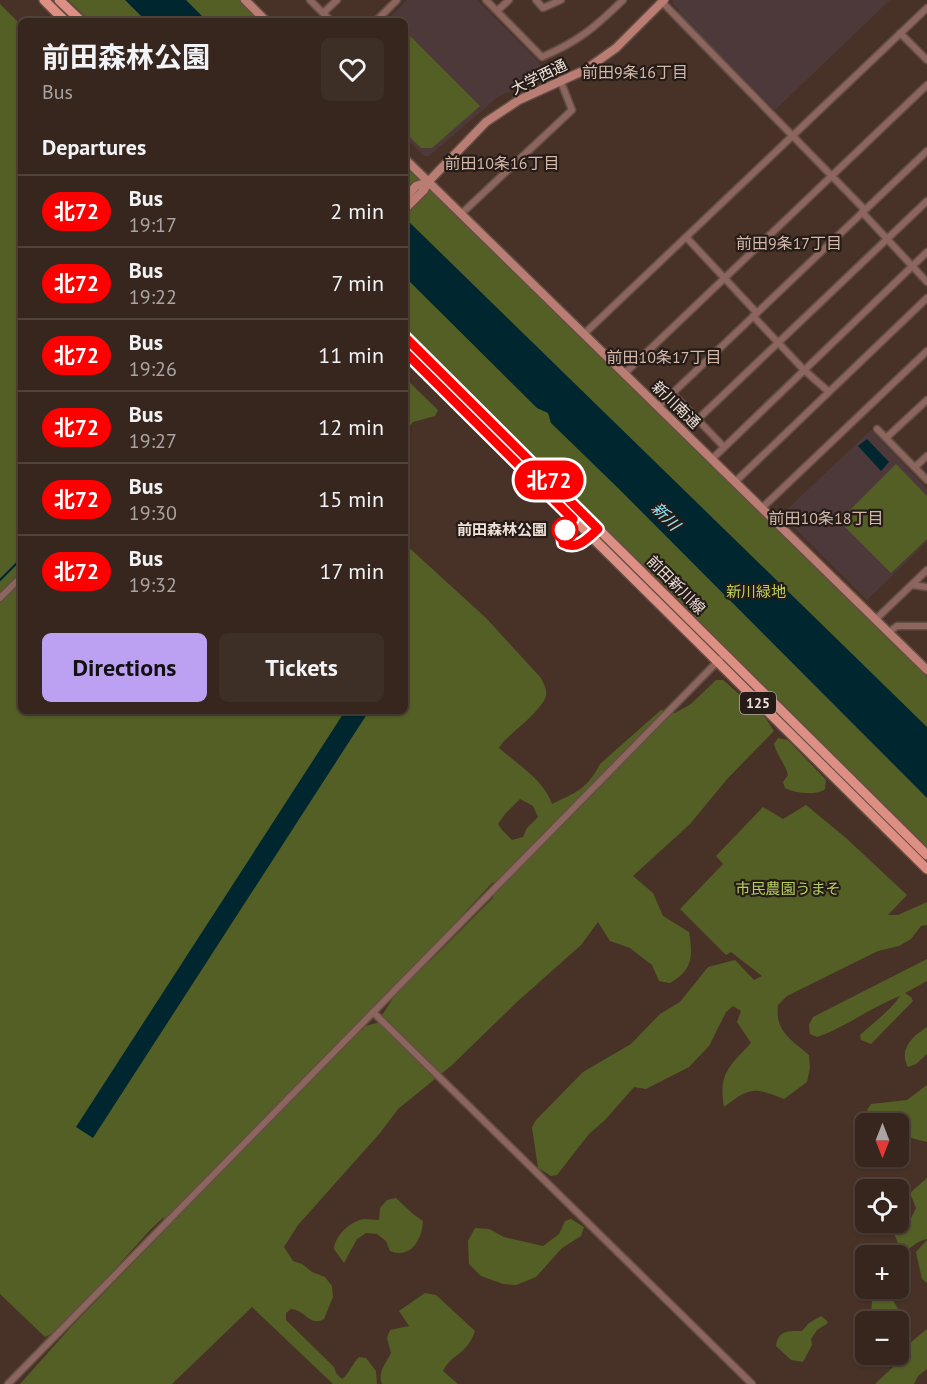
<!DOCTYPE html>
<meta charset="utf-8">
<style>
:root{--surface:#36261d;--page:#3d2e26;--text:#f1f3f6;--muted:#aaa5a4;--line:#50433b;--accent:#bca0f2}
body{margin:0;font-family:"PT Sans","Noto Sans JP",sans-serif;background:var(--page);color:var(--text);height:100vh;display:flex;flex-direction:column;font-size:22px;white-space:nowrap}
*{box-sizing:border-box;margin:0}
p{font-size:20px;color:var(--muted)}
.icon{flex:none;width:33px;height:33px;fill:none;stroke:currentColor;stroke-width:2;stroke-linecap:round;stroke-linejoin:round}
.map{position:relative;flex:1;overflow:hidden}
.side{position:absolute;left:18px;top:18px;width:390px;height:696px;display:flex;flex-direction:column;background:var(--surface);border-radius:9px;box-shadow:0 2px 4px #0004,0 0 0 2px var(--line)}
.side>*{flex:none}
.badge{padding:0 12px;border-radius:20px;font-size:21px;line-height:39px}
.needle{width:39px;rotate:180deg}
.controls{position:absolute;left:855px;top:1113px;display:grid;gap:12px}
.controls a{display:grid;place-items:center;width:54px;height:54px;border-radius:9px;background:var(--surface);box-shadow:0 2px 4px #0004,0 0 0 2px var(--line);font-size:30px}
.map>.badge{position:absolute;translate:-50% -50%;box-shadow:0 0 0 3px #fff}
h2{padding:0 24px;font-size:22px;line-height:54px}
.round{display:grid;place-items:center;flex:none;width:63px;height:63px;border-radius:9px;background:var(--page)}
.head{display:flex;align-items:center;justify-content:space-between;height:102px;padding:0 24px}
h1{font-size:28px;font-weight:700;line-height:45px}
.cta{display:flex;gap:12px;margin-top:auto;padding:12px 24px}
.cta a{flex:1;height:69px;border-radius:9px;background:var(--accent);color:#111;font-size:24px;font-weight:700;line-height:69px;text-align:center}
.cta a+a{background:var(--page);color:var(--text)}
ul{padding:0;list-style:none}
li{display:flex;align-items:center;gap:18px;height:72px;padding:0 24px;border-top:2px solid var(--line)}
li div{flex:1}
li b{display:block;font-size:22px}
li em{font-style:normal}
li .badge{min-width:66px;font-weight:700;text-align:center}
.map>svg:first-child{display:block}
.education{fill:#4e393a}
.green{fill:#545f25;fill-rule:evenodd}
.water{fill:#00272f}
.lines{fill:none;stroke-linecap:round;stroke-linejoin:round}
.stream{stroke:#00272f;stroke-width:2}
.street-casing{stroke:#634e44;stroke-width:9}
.secondary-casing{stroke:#634e44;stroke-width:11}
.primary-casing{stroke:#634e44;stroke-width:12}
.street{stroke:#8b655e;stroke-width:6}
.secondary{stroke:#b97d73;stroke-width:8}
.primary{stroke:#dc8f82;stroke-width:9}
.line-casing{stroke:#fff;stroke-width:14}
.line{stroke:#f00;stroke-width:9}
.stop-dot{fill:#fff;stroke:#f00;stroke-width:3}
.labels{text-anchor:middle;stroke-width:4.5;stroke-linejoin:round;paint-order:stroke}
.shield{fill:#261c17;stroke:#b3a6a0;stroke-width:1.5}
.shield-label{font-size:14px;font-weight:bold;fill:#efe1da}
.street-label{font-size:15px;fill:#efe1da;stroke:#261c17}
.stop-label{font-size:15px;font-weight:bold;fill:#efe1da;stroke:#261c17;text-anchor:end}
.park-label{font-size:15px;fill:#b9d05d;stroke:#261c17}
.neighbourhood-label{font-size:16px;fill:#d4b9ab;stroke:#261c17}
.water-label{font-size:16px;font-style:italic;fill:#93e7fa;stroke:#261c17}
</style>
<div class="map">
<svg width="927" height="1384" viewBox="0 0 927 1384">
<rect width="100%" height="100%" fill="#483227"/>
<path class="education" d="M407 0H477L539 62 544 76 498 97 429 156H424L405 137V21H386Z
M673 0H890L775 110 677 13 679 10 673 4Z
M871 430 927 489V542L867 600 781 515Z"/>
<path class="green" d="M68 0H240L261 21H90Z
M0 4 21 25V711H405V544L486 618 541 678C544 684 547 689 546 696 541 711 514 731 503 742L499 748C517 764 544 780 552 804 577 792 587 789 600 764L661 710 675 713 691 704 716 680H723L765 717 774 731 728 778 690 824 633 876 653 893 663 916 689 932C693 956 693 970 670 983L659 981 652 965 630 948 610 941 598 922 581 945 518 1001 451 1066 398 1109 380 1133 298 1225 284 1247 293 1261 302 1264 312 1272 325 1277 332 1286 333 1297 324 1319C309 1327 306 1310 291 1309L286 1313V1320L334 1367 336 1373 342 1379C349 1374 352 1364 359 1357L366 1358 376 1371 377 1384H333L252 1307 172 1384H20L70 1328 161 1234 164 1217 150 1230 61 1329 45 1337 0 1294ZM520 799 533 806 538 817 527 828 523 837 512 840 502 830 498 824 505 814ZM498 881 493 898 430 961 431 949 492 883ZM389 994 395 995 377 1023 365 1026 356 1033Z
M405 31 480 106 432 148H421L405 132Z
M405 164 927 677V849L405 330Z
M405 378 438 410 435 416 413 422 405 431Z
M896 464 927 496V539L891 573 845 527V515Z
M778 738 788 740 826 780 825 789C817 796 794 793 785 788L783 782 788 775C785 763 777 756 774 744Z
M806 805 846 838 907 895 888 915H898L927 902V925L921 926 911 939 899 946 878 951 787 996 778 1005C775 1032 791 1039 809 1055L810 1068 807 1082 784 1099C754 1087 750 1087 724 1107 718 1073 730 1066 751 1043L737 1022 741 1011 733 1006 726 1012 709 1046 689 1067 646 1089 634 1087 605 1120 589 1134 557 1175 551 1176 538 1168 532 1127 536 1120 583 1072 631 1044 660 1014 680 1002 708 967 735 960 754 980 762 976 731 952 726 955 680 909 723 864 716 856 763 807 783 819Z
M927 959V981L905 993 911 997 913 1001 871 1044 861 1040 860 1035C874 1022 890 1011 900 996 871 1007 846 1027 817 1037L810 1034 809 1025 813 1017Z
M927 1027V1054L916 1064 908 1067C898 1049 913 1036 927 1027Z
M927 1085V1142L899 1135 898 1124 873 1123 866 1112 871 1104 907 1100Z
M927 1178V1239C914 1241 909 1252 897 1255L895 1250 899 1245 895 1236 887 1228V1223L898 1222 899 1220 903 1221 911 1218 916 1208 910 1193Z
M396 1198 413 1214 423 1221C422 1240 411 1259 390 1251L386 1241 377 1234 366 1233 357 1239 344 1263 334 1249C335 1236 350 1221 364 1219 368 1219 374 1220 379 1220L380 1208 387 1200Z
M571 1219 584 1227 581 1236 562 1248 536 1277 516 1285 503 1284 481 1276 469 1264 468 1241 475 1228 489 1229 504 1237 543 1246 559 1234 565 1221Z
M927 1240V1283L922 1279 916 1252Z
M878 1290H887L901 1314 898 1321H871L872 1299Z
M425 1293 436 1295 475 1331C467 1355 451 1354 443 1371L458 1384H382C377 1373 386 1363 391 1353L387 1338 390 1330 409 1326 399 1311Z
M821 1316 826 1320 828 1323 817 1330 811 1339 812 1345 803 1362 791 1360 776 1346C778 1330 789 1331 802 1331L809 1323Z
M927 1329V1369L918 1376 914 1384H875L893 1367 888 1358 880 1355 898 1354 899 1341 903 1346 910 1343Z"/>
<path class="water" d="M125 0H186L207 21H146Z
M405 218 927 727V798L619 489 551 423 548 413 537 408 405 277Z
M867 439 889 462 881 471 858 446Z
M345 711H369L93 1138 76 1127Z"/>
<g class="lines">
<path class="stream" d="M0 580 21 559"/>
<g class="street-casing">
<path id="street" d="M310 0 331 21
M486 0 542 57C579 41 594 28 623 0
M536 0 543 8 561 0
M662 2 865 210
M497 11 509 0
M323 13 337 0
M376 21 397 0
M900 33 927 60
M862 212 927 282
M461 214 572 110 561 82
M686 237 757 313
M753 316 804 370 829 392
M584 334 927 8
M624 374 927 85
M672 393 724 447
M658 407 927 151
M698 419 927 201
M877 429 927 480
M886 438 927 400
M712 459 927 252
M915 467 927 456
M735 482 927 298
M762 508 927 351
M912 585 927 587
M0 598 21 577
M875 620 927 570
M888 633 897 626H927
M373 1012 752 1384
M8 1384 720 659"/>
</g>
<g class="secondary-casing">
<path id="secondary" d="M245 0 266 21
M405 159 927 670
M405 198 416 186 428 182
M405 209 424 190 428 182 486 122 519 100 585 70 616 48 664 0"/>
</g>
<g class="primary-casing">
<path id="primary" d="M44 0 65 21
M59 0 81 21
M405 337 927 855
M405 352 927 869"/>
</g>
<use href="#street" class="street"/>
<use href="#secondary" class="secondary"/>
<use href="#primary" class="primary"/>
</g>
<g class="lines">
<g class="line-casing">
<path id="line" d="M405 337 598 529C588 538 577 551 563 543L562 536 573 519 405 352"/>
</g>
<use href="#line" class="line"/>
</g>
<circle class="stop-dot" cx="565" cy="530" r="12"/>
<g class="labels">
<rect class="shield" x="740" y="692" width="36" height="22" rx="4.5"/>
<g class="shield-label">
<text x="758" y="708">125</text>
</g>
<g class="street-label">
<text transform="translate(539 77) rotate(-26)" y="5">大学西通</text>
<text transform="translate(676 405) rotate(44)" y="5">新川南通</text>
<text transform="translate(676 585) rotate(45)" y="5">前田新川線</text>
</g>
<g class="stop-label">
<text x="547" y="535">前田森林公園</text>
</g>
<g class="park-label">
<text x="756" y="597">新川緑地</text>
<text x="788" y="894">市民農園うまそ</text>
</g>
<g class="neighbourhood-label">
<text x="635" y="78">前田9条16丁目</text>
<text x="502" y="169">前田10条16丁目</text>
<text x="789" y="249">前田9条17丁目</text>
<text x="664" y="363">前田10条17丁目</text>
<text x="826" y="524">前田10条18丁目</text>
</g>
<g class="water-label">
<text transform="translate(666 516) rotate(45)" y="6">新川</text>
</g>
</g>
</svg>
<div class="controls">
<a><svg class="needle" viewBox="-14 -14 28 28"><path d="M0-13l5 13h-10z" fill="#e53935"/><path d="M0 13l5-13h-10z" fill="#aaa5a4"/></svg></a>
<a><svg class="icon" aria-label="locate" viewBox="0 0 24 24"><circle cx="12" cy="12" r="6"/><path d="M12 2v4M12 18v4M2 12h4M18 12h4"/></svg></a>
<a>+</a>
<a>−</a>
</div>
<b class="badge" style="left:549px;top:480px;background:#f00;color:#fff">北72</b>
<section class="side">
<div class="head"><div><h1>前田森林公園</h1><p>Bus</p></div><a class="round"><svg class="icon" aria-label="heart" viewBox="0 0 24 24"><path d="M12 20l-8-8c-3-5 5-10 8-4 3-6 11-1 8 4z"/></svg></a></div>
<h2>Departures</h2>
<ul>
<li><span class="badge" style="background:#f00;color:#fff">北72</span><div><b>Bus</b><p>19:17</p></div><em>2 min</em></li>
<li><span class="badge" style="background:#f00;color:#fff">北72</span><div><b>Bus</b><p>19:22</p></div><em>7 min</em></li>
<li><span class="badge" style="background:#f00;color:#fff">北72</span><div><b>Bus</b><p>19:26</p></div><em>11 min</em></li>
<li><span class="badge" style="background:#f00;color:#fff">北72</span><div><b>Bus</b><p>19:27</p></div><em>12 min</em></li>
<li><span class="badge" style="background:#f00;color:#fff">北72</span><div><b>Bus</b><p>19:30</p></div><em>15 min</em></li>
<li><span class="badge" style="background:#f00;color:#fff">北72</span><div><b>Bus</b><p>19:32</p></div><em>17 min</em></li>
</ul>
<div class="cta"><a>Directions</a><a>Tickets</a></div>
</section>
</div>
